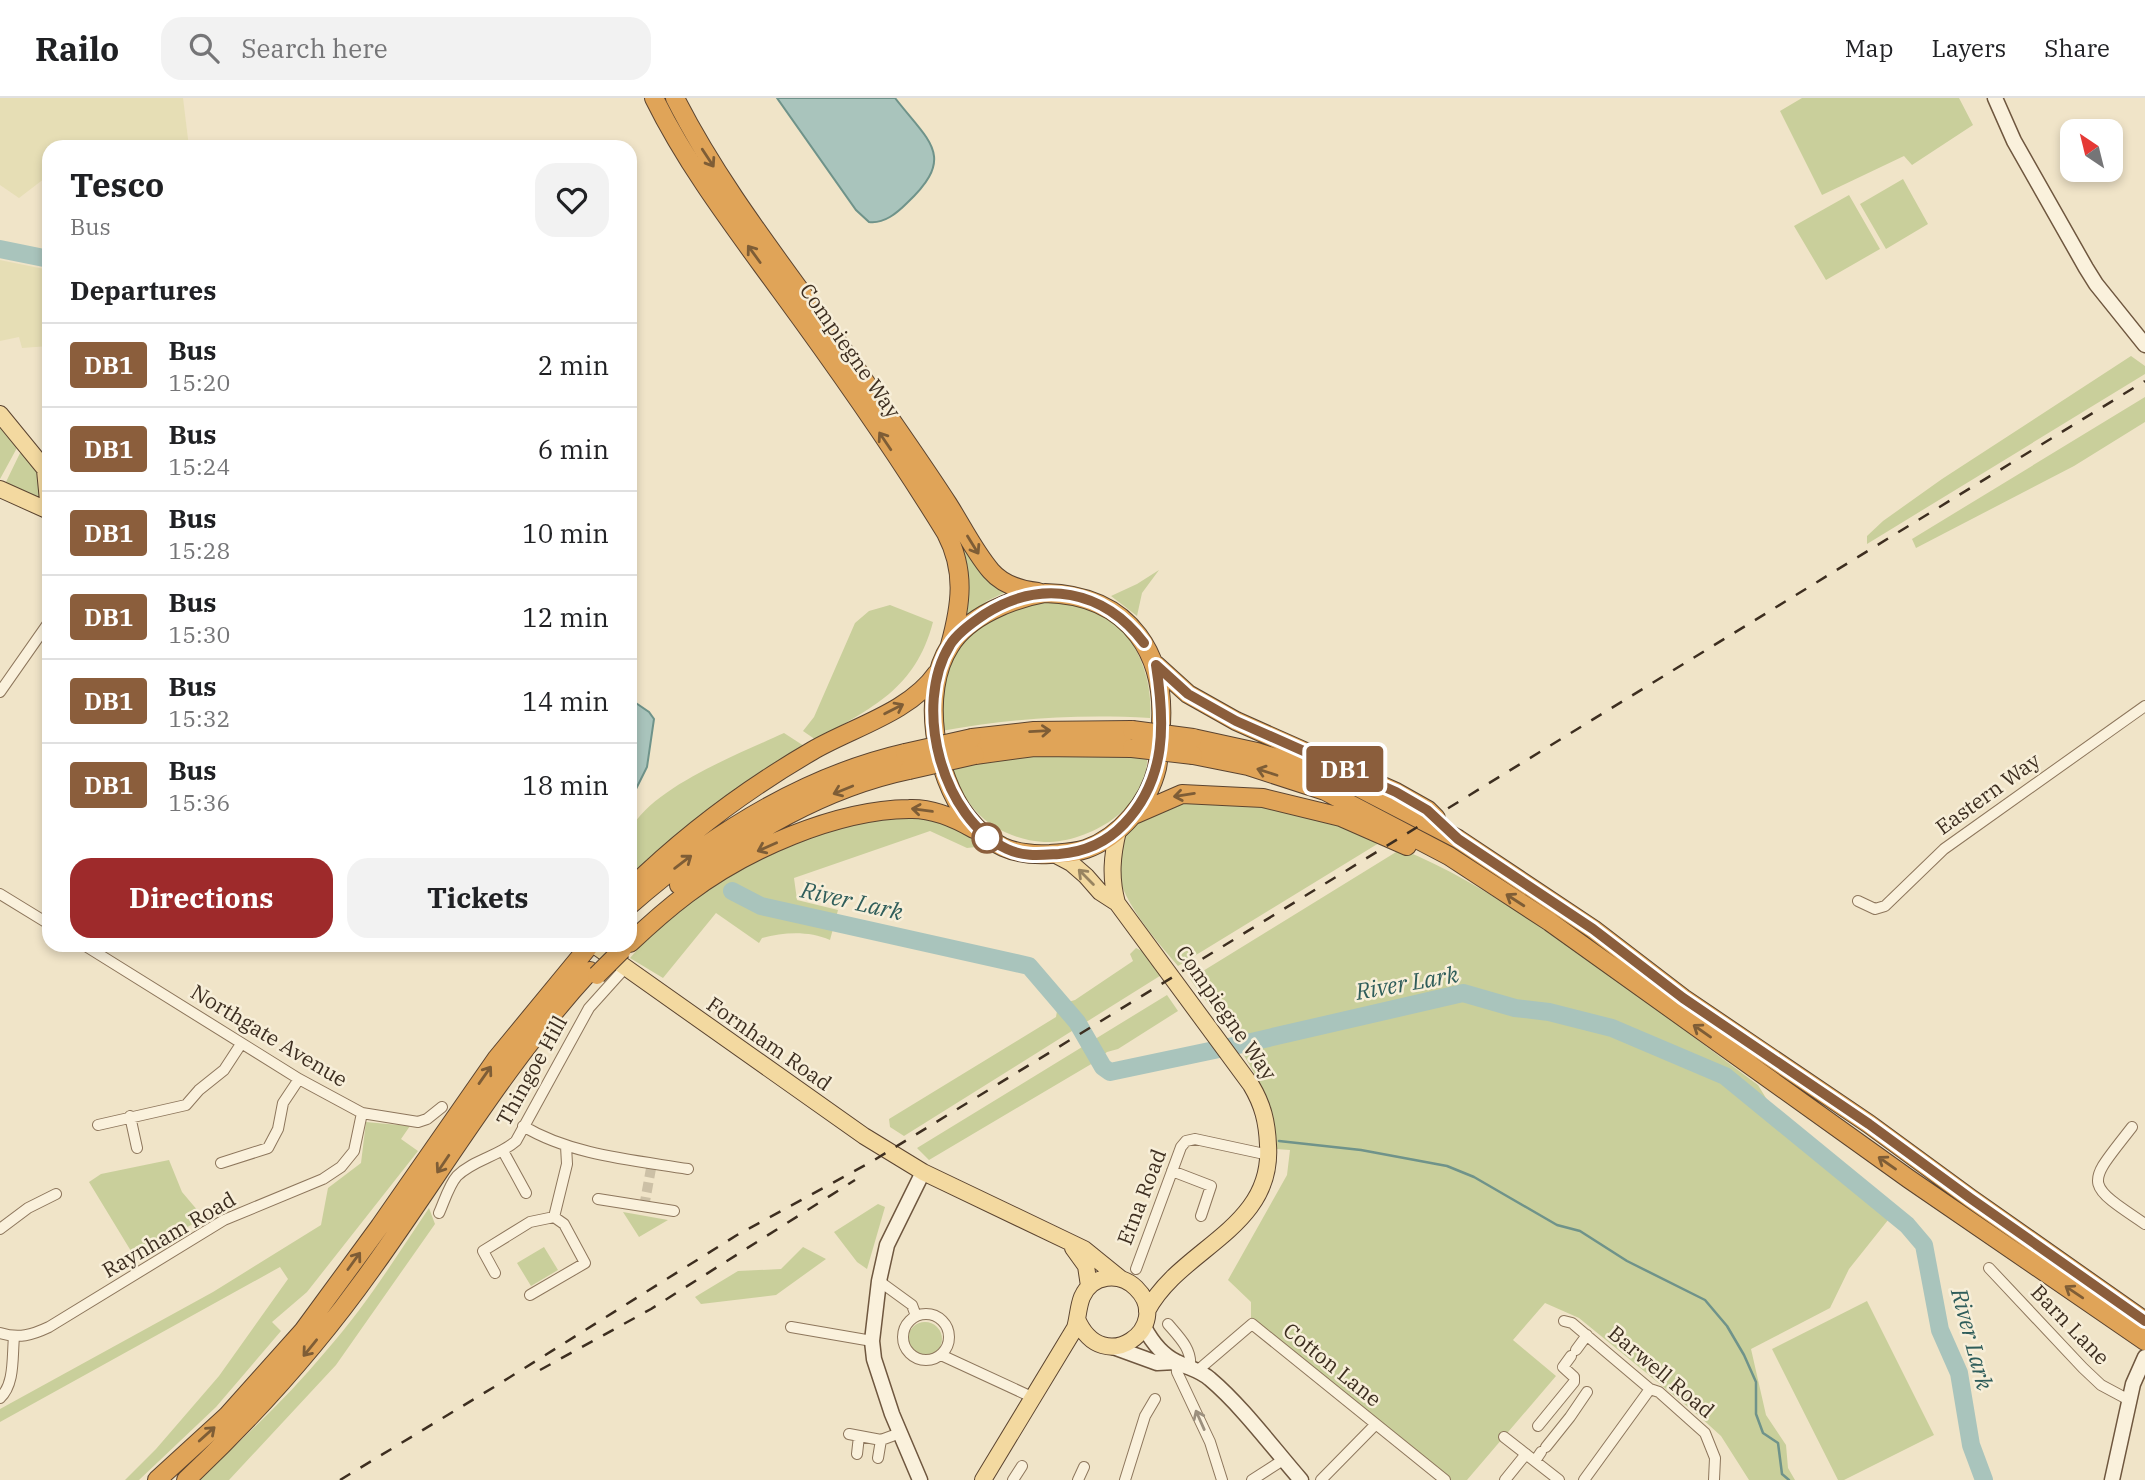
<!DOCTYPE html>
<style>
:root{--surface:#fff;--page:#f2f2f2;--text:#202124;--muted:#757577;--line:#e0e0e0;--accent:#9e2a2b}
body{margin:0;font-family:"IBM Plex Serif",serif;background:var(--page);color:var(--text);height:100vh;display:flex;flex-direction:column;font-size:26px;white-space:nowrap}
*{box-sizing:border-box;margin:0}
p{font-size:23px;color:var(--muted)}
.icon{flex:none;width:38px;height:38px;fill:none;stroke:currentColor;stroke-width:2;stroke-linecap:round;stroke-linejoin:round}
.map{position:relative;flex:1;overflow:hidden}
.panel{position:absolute;left:42px;top:42px;width:595px;height:812px;display:flex;flex-direction:column;background:var(--surface);border-radius:21px;box-shadow:0 4px 10px #0003}
.panel>*{flex:none}
.badge{padding:0 14px;border-radius:5px;font-size:24px;line-height:46px}
.needle{width:46px;rotate:325deg}
.fabs{position:absolute;left:2060px;top:21px;display:grid;gap:14px}
.fabs a{display:grid;place-items:center;width:63px;height:63px;border-radius:14px;background:var(--surface);box-shadow:0 4px 10px #0003;font-size:35px}
.map>.badge{position:absolute;translate:-50% -50%;box-shadow:0 0 0 4px #fff}
h2{padding:0 28px;font-size:26px;line-height:63px}
.round{display:grid;place-items:center;flex:none;width:74px;height:74px;border-radius:21px;background:var(--page)}
.summary{display:flex;align-items:center;justify-content:space-between;height:119px;padding:0 28px}
h1{font-size:33px;font-weight:800;line-height:52px}
.primary-button{display:flex;gap:14px;margin-top:auto;padding:14px 28px}
.primary-button a{flex:1;height:80px;border-radius:21px;background:var(--accent);color:#fff;font-size:28px;font-weight:800;line-height:80px;text-align:center}
.primary-button a+a{background:var(--page);color:var(--text)}
ul{padding:0;list-style:none}
li{display:flex;align-items:center;gap:21px;height:84px;padding:0 28px;border-top:2px solid var(--line)}
li div{flex:1}
li b{display:block;font-size:26px}
li em{font-style:normal}
li .badge{min-width:77px;font-weight:700;text-align:center}
header{display:flex;align-items:center;gap:42px;box-sizing:border-box;height:98px;padding:0 35px;background:var(--surface);border-bottom:2px solid var(--line)}
header strong{font-size:33px}
nav{display:flex;gap:38px;margin-inline-start:auto;font-size:24px}
.search{width:490px;height:63px;background:var(--page);display:flex;align-items:center;gap:18px;box-sizing:border-box;padding:0 24px;border-radius:21px;color:var(--muted);font-size:26px}
.map>svg:first-child{display:block}
.farmland{fill:#e6deb5}
.green{fill:#c9cf9b}
.water{fill:#a9c4bc;stroke:#6f938a;stroke-width:2}
.lines{fill:none;stroke-linecap:round;stroke-linejoin:round}
.stream{stroke:#6f938a;stroke-width:2.5}
.river{stroke:#a9c4bc;stroke-width:18}
.street-tunnel{stroke:#ccc0a6;stroke-width:10;stroke-dasharray:10 5;stroke-linecap:butt}
.street-casing{stroke:#8d765c;stroke-width:12}
.secondary-casing{stroke:#6f573f;stroke-width:17}
.primary-casing{stroke:#5b4430;stroke-width:18}
.highway-casing{stroke:#5b4430;stroke-width:20}
.street{stroke:#faf1dc;stroke-width:10}
.secondary{stroke:#faf1dc;stroke-width:14}
.primary{stroke:#f3d9a0;stroke-width:16}
.highway{stroke:#e0a458;stroke-width:18}
.rail{stroke:#3d2e20;stroke-width:2.5;stroke-dasharray:12 12;stroke-linecap:butt}
.highway-bridge-casing{stroke:#5b4430;stroke-width:20;stroke-linecap:butt}
.highway-bridge{stroke:#e0a458;stroke-width:18}
.oneway{stroke:#7e5d36}
.oneway2{stroke:#988460}
.oneway3{stroke:#9c907e}
.line-casing{stroke:#fff;stroke-width:16}
.line{stroke:#8b5e3c;stroke-width:10}
.stop-dot{fill:#fff;stroke:#8b5e3c;stroke-width:3.5}
.labels{text-anchor:middle;stroke-width:5;stroke-linejoin:round;paint-order:stroke}
.street-label{font-size:21px;fill:#3d2e20;stroke:#f7eed8}
.water-label{font-size:23px;font-style:italic;fill:#2f5d5a;stroke:#f7eed8}
</style>
<header>
<strong>Railo</strong>
<div class="search"><svg class="icon" aria-label="search" viewBox="0 0 24 24"><circle cx="10" cy="10" r="6"/><path d="M15 15l6 6"/></svg>Search here</div>
<nav><a>Map</a><a>Layers</a><a>Share</a></nav>
</header>
<div class="map">
<svg width="2145" height="1382" viewBox="0 0 2145 1382">
<rect width="100%" height="100%" fill="#f0e4c8"/>
<path class="farmland" d="M0 0H183L189 49H49V77L19 100 0 87Z
M0 162 49 172V248L22 250 19 239 0 243Z"/>
<path class="green" d="M1802 0H1959L1973 27 1912 67 1904 58 1822 97 1780 13Z
M1903 81 1928 126 1886 151 1860 106Z
M1849 97 1880 151 1826 182 1794 128Z
M2131 258 2145 268V276L1867 446V438L1883 423 1942 381Z
M2145 299V324L2074 368 1916 450 1912 441Z
M0 326 18 348 0 381Z
M21 353 49 386V404L5 386Z
M952 426 1012 491 987 503 962 524 965 463Z
M1159 472 1142 495 1137 518 1111 498 1137 486Z
M1033 501C1049 503 1067 503 1082 507 1130 520 1154 574 1150 620 1079 616 1011 620 941 633L943 573 969 532Z
M890 507 933 524C915 592 872 609 816 642L803 633 814 619 855 525 869 513Z
M784 635 804 648C740 684 682 728 630 780V732C654 688 739 656 784 635Z
M1052 652 1101 654 1147 661C1148 710 1089 745 1044 744 1025 743 1008 737 992 727 971 713 962 694 951 672L1001 660Z
M1188 702 1267 706 1344 726 1379 745 1178 868C1154 840 1096 777 1123 738 1137 718 1167 711 1188 702Z
M918 715 974 739 976 749 967 750 930 733 794 780 797 802 838 812 830 842C809 833 785 834 762 840L759 845 716 815 663 880 630 860 654 833 683 807 733 772 833 729Z
M1401 751C1460 775 1507 806 1559 842 1627 888 1692 938 1758 987L1772 1010 1896 1112 1849 1171 1830 1210 1751 1251 1766 1317 1786 1347 1788 1370 1795 1382H1749L1721 1338 1699 1318 1579 1220 1545 1205 1513 1242 1556 1278 1467 1382H1450L1251 1224V1204L1228 1182 1287 1077 1290 1052 1276 1051C1275 986 1225 931 1190 881Z
M1136 850 1152 858 1163 876 904 1038 890 1029 889 1021 1056 919 1058 907 1075 902 1133 863 1130 856Z
M1167 897 1178 913 1118 951 1107 954 1093 965 929 1062 917 1050Z
M366 1024 410 1028 401 1041 418 1053 307 1194 272 1224 281 1233 216 1309 139 1382H125L156 1351 219 1278 288 1181 280 1169 0 1324V1311L213 1194 321 1127 328 1090 361 1065Z
M169 1062 182 1094 204 1120 134 1158 89 1084 101 1076Z
M878 1106 885 1109 867 1171 857 1164 834 1134Z
M429 1110 435 1126 336 1267 229 1382H198C243 1341 287 1300 326 1253 365 1209 396 1159 429 1110Z
M623 1114 668 1122 639 1139Z
M544 1149 558 1172 531 1188 517 1165Z
M803 1149 826 1161 776 1197 701 1206 695 1199 738 1173 781 1171Z
M1867 1203 1934 1337 1844 1382H1838L1772 1251Z
M908 1241a17 17 0 1 1 34 0a17 17 0 1 1-34 0Z"/>
<path class="water" d="M777 0H895C929 44 957 58 907 105 897 115 884 126 869 124L856 112Z
M630 601 649 614 654 621 647 669 630 703Z"/>
<g class="lines">
<path class="stream" d="M1279 1043 1361 1052 1447 1068 1474 1079 1557 1127 1580 1133 1627 1163 1705 1202 1727 1228 1744 1257 1756 1284V1316L1763 1335 1778 1345 1782 1376 1789 1382"/>
<path class="river" d="M0 151 49 161
M732 793 761 808 1029 868 1077 924 1103 969 1110 974 1238 947 1463 895 1515 910 1549 914 1612 930 1725 978 1907 1127 1924 1147 1940 1232 1959 1275 1971 1347 1984 1382"/>
<path class="street-tunnel" d="M644 1109 652 1065"/>
<g class="street-casing">
<path id="street" d="M0 594 49 524
M0 796 49 826
M1858 803 1875 811 1885 808 1944 751 2145 608
M84 847 299 981 362 1015 418 1024 427 1021 442 1009
M130 1018 137 1050
M98 1027 186 1007 199 992 224 972 241 946
M523 1028C571 1057 633 1062 688 1071
M2132 1029C2087 1087 2082 1084 2145 1126
M503 1053 526 1095
M221 1065 268 1050 278 1031 283 1005 299 981
M1172 1073 1211 1088 1201 1118
M598 1101 674 1113
M439 1115C444 1104 449 1087 457 1078 473 1062 499 1058 516 1043L589 910 625 870
M554 1119 567 1066 566 1048
M0 1131 28 1110 56 1096
M1989 1170 2083 1270 2101 1287 2129 1302
M1136 1171 1181 1049 1186 1043 1195 1041 1269 1057
M495 1175 483 1153 530 1124 554 1119 564 1126 585 1165 530 1197
M879 1183 912 1207 916 1218
M903 1239a23 23 0 1 1 46 0a23 23 0 1 1-46 0Z
M1564 1223 1572 1225 1650 1291 1659 1294 1705 1335 1715 1360 1714 1382
M1168 1226C1179 1239 1192 1251 1190 1268
M791 1229 872 1243
M0 1235C19 1241 32 1237 49 1229L224 1122 323 1081 341 1069 354 1053 362 1015
M1576 1252 1587 1237
M941 1257 1034 1300
M1176 1264 1177 1274 1210 1344 1222 1382
M1197 1273 1252 1226 1445 1382
M0 1300C15 1286 12 1259 14 1239
M1538 1328 1574 1284V1279L1563 1269 1571 1258
M849 1336 881 1342 900 1335
M1504 1339 1559 1382
M1546 1349 1570 1319 1587 1294
M857 1356 859 1338
M878 1360 881 1342
M1535 1363 1541 1354
M1013 1382 1022 1368
M1078 1382 1084 1369
M1125 1382 1145 1318 1155 1301
M1252 1382 1283 1362
M1321 1382 1375 1327
M1505 1382 1526 1356
M1584 1382 1650 1291"/>
</g>
<g class="secondary-casing">
<path id="secondary" d="M1995 0 2014 43 2086 170 2096 186 2145 247
M1144 1229C1152 1244 1162 1257 1177 1264 1188 1270 1200 1272 1210 1281 1242 1308 1273 1350 1301 1382
M1113 1249 1157 1265 1176 1264
M920 1382 892 1316 874 1261 872 1243 879 1183 887 1147 923 1074
M2112 1382 2133 1286 2145 1259"/>
</g>
<g class="primary-casing">
<path id="primary" d="M0 316 49 376
M45 372 49 413
M0 391 49 413
M1054 756 1071 765 1086 778 1100 794 1117 805 1251 987C1263 1007 1267 1024 1268 1047 1274 1131 1180 1150 1147 1213
M1117 805C1110 779 1112 758 1118 733
M594 847 864 1038 923 1074 1084 1151 1121 1181
M1073 1150 1086 1168 1089 1188
M983 1382 1075 1230C1078 1220 1078 1209 1082 1199 1092 1176 1120 1174 1136 1190 1175 1228 1103 1282 1077 1221"/>
</g>
<g class="highway-casing">
<path id="highway" d="M654 0C688 69 735 130 780 192 838 271 895 352 946 435 966 473 961 507 950 547
M675 0C726 101 801 189 864 282 892 324 921 364 948 406 962 428 974 453 991 473 1003 487 1020 492 1038 494
M1045 495C1131 497 1169 558 1160 638 1159 649 1159 660 1157 670 1149 704 1120 739 1086 751 1074 755 1062 755 1050 756 1013 758 990 748 967 719 935 678 920 594 950 548 968 518 1012 501 1045 495Z
M1156 567 1188 596 1236 623 1396 694 1428 712 1436 720
M972 640 1034 633 1132 632
M1193 640 1257 654 1346 683 1458 741 1593 831 1683 900 1869 1026 1970 1100 2145 1223
M975 657 1034 649 1132 650
M1193 657 1248 668 1325 693 1449 758 1550 824 1909 1081 2145 1243
M1136 716 1182 696 1263 700 1341 719 1407 748
M679 787C748 736 823 690 909 672
M630 791C685 737 745 692 812 653 853 629 909 615 937 575
M630 807C709 738 801 679 905 655
M630 845C648 828 667 811 687 796 745 752 835 712 909 711 931 710 955 720 974 731
M157 1382 227 1318 303 1233 380 1128 497 960 590 847
M186 1382C254 1318 317 1248 371 1172 443 1072 506 964 590 873"/>
</g>
<use href="#street" class="street"/>
<use href="#secondary" class="secondary"/>
<use href="#primary" class="primary"/>
<use href="#highway" class="highway"/>
<path class="rail" d="M540 1272 651 1211 855 1082
M340 1382 499 1286 737 1137 871 1064 2145 283"/>
<g class="highway-bridge-casing">
<path id="highway-bridge" d="M1132 632 1193 640
M1132 650 1193 657
M905 655 972 640
M909 672 975 657
M597 877 622 852"/>
</g>
<use href="#highway-bridge" class="highway-bridge"/>
</g>
<defs><path id="oneway-shaft" d="M-6 0H5M1.5-3L5.5 0L1.5 3" fill="none" stroke-width="1.6" stroke-linecap="round" stroke-linejoin="round" transform="scale(1.75)"/></defs>
<g class="oneway">
<use href="#oneway-shaft" transform="translate(708 60) rotate(57)"/>
<use href="#oneway-shaft" transform="translate(754 156) rotate(-126)"/>
<use href="#oneway-shaft" transform="translate(885 343) rotate(-124)"/>
<use href="#oneway-shaft" transform="translate(973 447) rotate(58)"/>
<use href="#oneway-shaft" transform="translate(894 611) rotate(-27)"/>
<use href="#oneway-shaft" transform="translate(1040 633) rotate(-3)"/>
<use href="#oneway-shaft" transform="translate(1267 674) rotate(-162)"/>
<use href="#oneway-shaft" transform="translate(843 692) rotate(158)"/>
<use href="#oneway-shaft" transform="translate(1184 697) rotate(171)"/>
<use href="#oneway-shaft" transform="translate(922 712) rotate(-172)"/>
<use href="#oneway-shaft" transform="translate(767 749) rotate(156)"/>
<use href="#oneway-shaft" transform="translate(683 764) rotate(-37)"/>
<use href="#oneway-shaft" transform="translate(1515 802) rotate(-147)"/>
<use href="#oneway-shaft" transform="translate(1702 933) rotate(-145)"/>
<use href="#oneway-shaft" transform="translate(485 977) rotate(-55)"/>
<use href="#oneway-shaft" transform="translate(1887 1065) rotate(-145)"/>
<use href="#oneway-shaft" transform="translate(443 1066) rotate(124)"/>
<use href="#oneway-shaft" transform="translate(354 1163) rotate(-54)"/>
<use href="#oneway-shaft" transform="translate(2074 1194) rotate(-146)"/>
<use href="#oneway-shaft" transform="translate(310 1250) rotate(129)"/>
<use href="#oneway-shaft" transform="translate(207 1336) rotate(-42)"/>
</g>
<use class="oneway2" href="#oneway-shaft" transform="translate(1086 779) rotate(-135)"/>
<use class="oneway3" href="#oneway-shaft" transform="translate(1200 1322) rotate(-114)"/>
<g class="lines">
<g class="line-casing">
<path id="line" d="M1144 545C1104 492 1042 480 985 516 973 524 957 535 950 547 912 608 942 721 1007 751 1024 759 1040 757 1059 756 1084 754 1107 744 1124 726 1167 681 1165 625 1156 567L1188 596 1236 623 1396 694 1427 712 1458 741 1593 831 1683 900 1869 1026 1970 1100 2145 1223"/>
</g>
<use href="#line" class="line"/>
</g>
<circle class="stop-dot" cx="987" cy="740" r="14"/>
<g class="labels">
<g class="street-label">
<text transform="translate(850 253) rotate(55)" y="7">Compiegne Way</text>
<text transform="translate(1988 696) rotate(-36)" y="7">Eastern Way</text>
<text transform="translate(1226 915) rotate(55)" y="7">Compiegne Way</text>
<text transform="translate(269 938) rotate(31)" y="7">Northgate Avenue</text>
<text transform="translate(769 946) rotate(35)" y="7">Fornham Road</text>
<text transform="translate(532 973) rotate(-61)" y="7">Thingoe Hill</text>
<text transform="translate(1142 1099) rotate(-69)" y="7">Etna Road</text>
<text transform="translate(169 1137) rotate(-30)" y="7">Raynham Road</text>
<text transform="translate(2070 1227) rotate(46)" y="7">Barn Lane</text>
<text transform="translate(1332 1267) rotate(39)" y="7">Cotton Lane</text>
<text transform="translate(1661 1274) rotate(40)" y="7">Barwell Road</text>
</g>
<g class="water-label">
<text transform="translate(852 803) rotate(13)" y="8">River Lark</text>
<text transform="translate(1407 885) rotate(-10)" y="8">River Lark</text>
<text transform="translate(1972 1241) rotate(75)" y="8">River Lark</text>
</g>
</g>
</svg>
<div class="fabs">
<a><svg class="needle" viewBox="-14 -14 28 28"><path d="M0-13l5 13h-10z" fill="#e53935"/><path d="M0 13l5-13h-10z" fill="#757577"/></svg></a>
</div>
<b class="badge" style="left:1345px;top:671px;background:#8b5e3c;color:#fff">DB1</b>
<section class="panel">
<div class="summary"><div><h1>Tesco</h1><p>Bus</p></div><a class="round"><svg class="icon" aria-label="heart" viewBox="0 0 24 24"><path d="M12 20l-8-8c-3-5 5-10 8-4 3-6 11-1 8 4z"/></svg></a></div>
<h2>Departures</h2>
<ul>
<li><span class="badge" style="background:#8b5e3c;color:#fff">DB1</span><div><b>Bus</b><p>15:20</p></div><em>2 min</em></li>
<li><span class="badge" style="background:#8b5e3c;color:#fff">DB1</span><div><b>Bus</b><p>15:24</p></div><em>6 min</em></li>
<li><span class="badge" style="background:#8b5e3c;color:#fff">DB1</span><div><b>Bus</b><p>15:28</p></div><em>10 min</em></li>
<li><span class="badge" style="background:#8b5e3c;color:#fff">DB1</span><div><b>Bus</b><p>15:30</p></div><em>12 min</em></li>
<li><span class="badge" style="background:#8b5e3c;color:#fff">DB1</span><div><b>Bus</b><p>15:32</p></div><em>14 min</em></li>
<li><span class="badge" style="background:#8b5e3c;color:#fff">DB1</span><div><b>Bus</b><p>15:36</p></div><em>18 min</em></li>
</ul>
<div class="primary-button"><a>Directions</a><a>Tickets</a></div>
</section>
</div>
